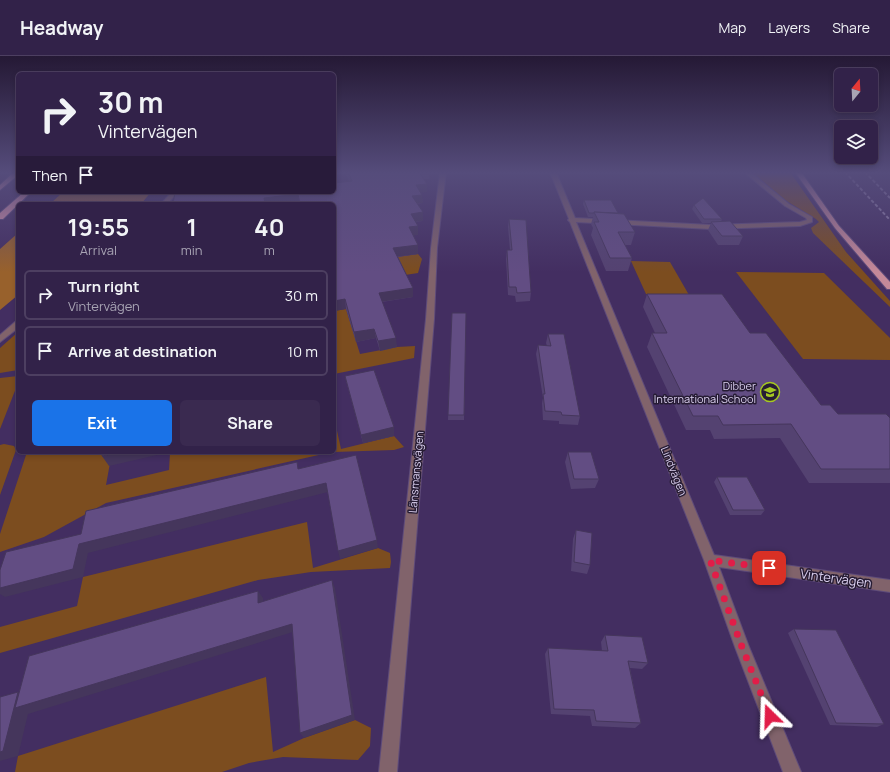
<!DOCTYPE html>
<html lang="en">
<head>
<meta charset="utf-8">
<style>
  body { margin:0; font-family:Manrope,sans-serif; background:#3a2a50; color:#f1f3f6; height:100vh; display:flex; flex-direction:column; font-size:15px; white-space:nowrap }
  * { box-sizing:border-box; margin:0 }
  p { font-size:13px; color:#a8a4b4 }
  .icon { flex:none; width:22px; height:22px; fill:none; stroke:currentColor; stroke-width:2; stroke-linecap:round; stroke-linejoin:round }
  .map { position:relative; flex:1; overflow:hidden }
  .panel { position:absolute; left:16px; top:146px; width:320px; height:252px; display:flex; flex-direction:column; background:#322249; border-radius:6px; box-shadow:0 2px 6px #0003,0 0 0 1px #4d3f61 }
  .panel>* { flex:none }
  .guide { position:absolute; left:16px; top:16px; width:320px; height:122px; border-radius:6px; box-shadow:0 2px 6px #0003,0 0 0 1px #4d3f61; background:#322249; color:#f1f3f6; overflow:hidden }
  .needle { width:26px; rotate:18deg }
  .fabs { position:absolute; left:834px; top:12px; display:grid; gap:8px }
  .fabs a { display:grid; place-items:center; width:44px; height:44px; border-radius:6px; background:#322249; box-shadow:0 2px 6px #0003,0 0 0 1px #4d3f61; font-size:20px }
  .pin { position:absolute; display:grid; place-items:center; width:34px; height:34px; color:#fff; margin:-17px; border-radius:8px; box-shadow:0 2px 6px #0006 }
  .me { position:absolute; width:44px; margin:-22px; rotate:338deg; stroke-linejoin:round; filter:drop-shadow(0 0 3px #0008) }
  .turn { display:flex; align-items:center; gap:14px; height:84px; padding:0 16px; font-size:18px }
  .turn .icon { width:52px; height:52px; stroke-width:2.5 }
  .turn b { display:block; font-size:28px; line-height:34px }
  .then { display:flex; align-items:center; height:38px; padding:0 16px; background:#0003; gap:8px; font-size:15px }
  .eta { display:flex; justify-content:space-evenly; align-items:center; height:68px; text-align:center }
  .eta b { font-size:24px; font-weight:700; line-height:28px }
  .button { display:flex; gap:8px; margin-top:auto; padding:8px 16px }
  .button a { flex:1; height:46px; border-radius:6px; background:#1a73e8; color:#fff; font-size:16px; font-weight:700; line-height:46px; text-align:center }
  .button a+a { background:#3a2a50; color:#f1f3f6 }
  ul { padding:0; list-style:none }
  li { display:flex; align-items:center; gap:12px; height:50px; margin:0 8px 6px; padding:0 8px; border:2px solid #4d3f61; border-radius:6px }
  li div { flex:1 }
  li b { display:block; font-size:15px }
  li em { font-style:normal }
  header { display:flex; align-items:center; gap:24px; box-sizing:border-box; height:56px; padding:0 20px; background:#322249; border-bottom:1px solid #4d3f61 }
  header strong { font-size:19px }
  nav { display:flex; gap:22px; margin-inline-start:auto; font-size:14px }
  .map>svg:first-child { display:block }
</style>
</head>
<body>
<header>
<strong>Headway</strong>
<nav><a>Map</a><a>Layers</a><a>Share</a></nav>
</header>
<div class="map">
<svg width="890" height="716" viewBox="0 0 890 716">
  <rect width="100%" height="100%" fill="#432e61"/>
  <g fill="#7c4d1f">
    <polygon points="752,116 790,116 846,196 890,245 890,251 813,177 811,172 819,166 816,163 785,144"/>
    <polygon points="418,198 422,203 418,217 334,230 390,202"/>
    <polygon points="631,205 670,206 689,239 646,238"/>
    <polygon points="736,216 824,217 890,282 890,304 803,303"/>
    <polygon points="346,253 360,298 397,291 415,290 414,302 334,318 334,255"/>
    <polygon points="18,276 18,314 0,317 0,292"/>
    <polygon points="18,320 18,327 0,373 0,322"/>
    <polygon points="334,361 341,393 394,380 404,391 394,394 334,396"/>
    <polygon points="4,388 14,390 16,394 0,439 0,389"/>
    <polygon points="28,396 112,396 106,429 169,414 170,397 172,396 332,396 106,447 44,481 0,496 0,478 26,399"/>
    <polygon points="307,466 313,512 378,492 390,497 391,506 390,512 311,516 258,524 0,597 0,571 77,550 83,521"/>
    <polygon points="266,621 273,696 304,682 355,664 371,672 370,690 358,704 283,701 249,707 222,716 15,716 18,700"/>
  </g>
  <g fill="#98612c">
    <polygon points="63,136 151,136 141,148 50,148"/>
    <polygon points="18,177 18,239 0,254 0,193"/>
  </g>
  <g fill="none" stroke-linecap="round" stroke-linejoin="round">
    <defs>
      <g id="minor">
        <polygon points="440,116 446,116 437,192 434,263 397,716 379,716 426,263 431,192"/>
        <polygon points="550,116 556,116 575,162 711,169 800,166 807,164 806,162 785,150 744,116 750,116 789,148 812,161 812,166 800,170 711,173 576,166 714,499 890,524 890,536 719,511 749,591 801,716 783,716 735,591 704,504 570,166 568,164 569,163"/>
        <polygon points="172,136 178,136 167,148 161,148"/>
        <polygon points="15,266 18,266 18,272 0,286 0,279"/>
      </g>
      <polygon id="major" points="795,116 801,116 839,170 890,226 890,233 887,233 835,172"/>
      <g id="highway">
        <polygon points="14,116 18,116 18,119 0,134 0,129"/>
        <polygon points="24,136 31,136 3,163 0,163 0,157"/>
      </g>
    </defs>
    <use href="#minor" stroke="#5e4b7a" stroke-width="2"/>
    <use href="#major" stroke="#5e4b7a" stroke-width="2"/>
    <use href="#highway" stroke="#5e4b7a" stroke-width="2"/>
    <use href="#minor" fill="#81636b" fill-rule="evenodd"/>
    <use href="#major" fill="#c48999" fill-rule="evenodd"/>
    <use href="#highway" fill="#df98ab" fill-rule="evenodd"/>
    <g stroke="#9787af" stroke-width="2" stroke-dasharray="3.5 2" stroke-linecap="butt">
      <polyline points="845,116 890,164"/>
      <polyline points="865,116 890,142"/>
    </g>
  </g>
  <g fill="#544271">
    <polygon points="345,116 429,116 429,123 424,123 427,128 427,136 421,136 423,147 417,148 423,156 423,165 415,166 418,179 413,179 418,198 398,201 413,232 413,241 382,246 397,291 380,295 376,282 356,286 346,253 299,146 281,148 173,148 334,136 349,125"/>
    <polygon points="584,144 618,157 635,176 631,189 625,189 632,202 628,215 606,215 591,179 593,172 591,168 593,161 588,161 583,148"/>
    <polygon points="694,149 722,163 721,166 743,180 739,189 718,189 708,174 711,167 702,167 692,153"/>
    <polygon points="509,163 531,236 530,245 516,246 515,240 508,239 506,203 507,194 510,194 508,171"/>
    <polygon points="647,238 750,277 821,349 838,358 890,362 890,427 809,427 780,382 714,383 710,374 686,374 647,291 652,277 655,277 643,251"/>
    <polygon points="452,257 466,257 464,364 448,364"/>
    <polygon points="548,278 580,360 578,369 559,368 559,365 543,364 542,347 543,342 536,298 538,289 547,290 546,287"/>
    <polygon points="345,320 394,371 394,380 363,387 347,328"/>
    <polygon points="568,396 599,423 595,432 571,433 565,406"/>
    <polygon points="717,421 765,454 761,459 730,459 714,426"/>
    <polygon points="576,474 590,509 587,518 571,515 573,483"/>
    <polygon points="794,573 884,668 877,671 830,669 788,577"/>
    <polygon points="605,579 648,607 642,613 630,612 641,667 635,672 592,670 590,660 551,658 545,598 548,592 602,595 601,586"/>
  </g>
  <g fill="#45365c">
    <polygon points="427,128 427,136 416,137 416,129"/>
    <polygon points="298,138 299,146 281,148 265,148 264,142"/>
    <polygon points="422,139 423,147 413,148 412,140"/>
    <polygon points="423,156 423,165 411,166 411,158"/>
    <polygon points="418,170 418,179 409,180 409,171"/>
    <polygon points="418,189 418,198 394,201 393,192"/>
    <polygon points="413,232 413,241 380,246 379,237"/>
    <polygon points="345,243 346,253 334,255 334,245"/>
    <polygon points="374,273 376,282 356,286 354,276"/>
    <polygon points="396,282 397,291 380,295 378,285"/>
    <polygon points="394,371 394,380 363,387 361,379"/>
    <polygon points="123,396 170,396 109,410 102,400"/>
    <polygon points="326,427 328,436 88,497 83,521 5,541 0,538 0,532 79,488"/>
    <polygon points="377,484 378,492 340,503 338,495"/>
    <polygon points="332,524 335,532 355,664 304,682 300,677"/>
    <polygon points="258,535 263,542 263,554 258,547"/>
    <polygon points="292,568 296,575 28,658 18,700 0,705 0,696 18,636 32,642"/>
  </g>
  <g fill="#624d83" stroke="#45365c">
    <polygon points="348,116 419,116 427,128 416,129 422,139 412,140 423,156 411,158 418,170 409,171 418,189 393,192 413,232 379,237 396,282 378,285 374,273 354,276 345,243 334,245 334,148 300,148 298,138 264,142 265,148 173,148 175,136 334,136 334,127 352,125"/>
    <polygon points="703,142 722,163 704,163 694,149"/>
    <polygon points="584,144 611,144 618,157 594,156 594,157 589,157"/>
    <polygon points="594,156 624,158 635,176 618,176 632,202 610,202 594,166 599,166"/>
    <polygon points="509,163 526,164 531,236 517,237 516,231 509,231 507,194 512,194"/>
    <polygon points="730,165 743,180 722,180 711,166"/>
    <polygon points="647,238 722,238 750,277 766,277 821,349 830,349 838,358 886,358 890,362 890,413 821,413 791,368 723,369 718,360 693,360 652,277 667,277"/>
    <polygon points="452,257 466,257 464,359 448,359"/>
    <polygon points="548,278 564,278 580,360 562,359 561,356 545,355 543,338 545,338 538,289 551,290"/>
    <polygon points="374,314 394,371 361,379 345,320"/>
    <polygon points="103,396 123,396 102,400"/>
    <polygon points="568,396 591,396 599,423 574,423"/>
    <polygon points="356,399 377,484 338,495 326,427 79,488 73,513 0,532 0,514 6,496 81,478 86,455 297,406 298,413"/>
    <polygon points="717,421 747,421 765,454 733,454"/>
    <polygon points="576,474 592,477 590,509 574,506"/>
    <polygon points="332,524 352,659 300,677 292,568 15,652 29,600 258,535 258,547"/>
    <polygon points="794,573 836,574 884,668 836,667"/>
    <polygon points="605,579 642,581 648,607 628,605 641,667 596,665 594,654 554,653 548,592 608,595"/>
    <polygon points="18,636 3,695 0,696 0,641"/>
  </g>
  <linearGradient id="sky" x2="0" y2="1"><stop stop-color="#251935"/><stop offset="0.54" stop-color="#554c7b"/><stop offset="1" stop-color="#554c7b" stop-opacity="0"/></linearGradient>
  <rect width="890" height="216" fill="url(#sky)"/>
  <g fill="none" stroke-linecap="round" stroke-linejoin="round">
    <polyline stroke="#e11d48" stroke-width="7" stroke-dasharray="0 12.6" points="769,512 710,504 742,591 770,660"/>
  </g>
  <defs>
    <symbol id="school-ring" viewBox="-11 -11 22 22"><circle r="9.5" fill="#261c34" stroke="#a6c821" stroke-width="1.5"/><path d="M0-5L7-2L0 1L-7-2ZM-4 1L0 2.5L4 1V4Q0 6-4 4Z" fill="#a6c821"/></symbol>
  </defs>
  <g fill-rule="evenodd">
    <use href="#school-ring" x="759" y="325" width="22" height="22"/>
  </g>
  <g text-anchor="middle" stroke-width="3" stroke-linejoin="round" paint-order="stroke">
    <g font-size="11" fill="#dacfee" stroke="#261c34" text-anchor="end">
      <text x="756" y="334">Dibber<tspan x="756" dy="13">International School</tspan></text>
    </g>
    <g font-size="11" fill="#dacfee" stroke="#261c34">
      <text transform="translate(674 415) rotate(68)" y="4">Lindvägen</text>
      <text transform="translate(416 416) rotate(-85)" y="4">Länsmansvägen</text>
    </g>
    <g font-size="13" fill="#dacfee" stroke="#261c34">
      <text transform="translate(836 522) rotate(8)" y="5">Vintervägen</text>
    </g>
  </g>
</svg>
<div class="fabs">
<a><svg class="needle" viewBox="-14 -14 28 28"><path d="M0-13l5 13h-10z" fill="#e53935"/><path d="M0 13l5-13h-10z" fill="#a8a4b4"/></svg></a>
<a><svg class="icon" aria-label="layers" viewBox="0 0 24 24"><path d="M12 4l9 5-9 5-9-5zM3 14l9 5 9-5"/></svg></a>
</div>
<div class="pin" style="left:769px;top:512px;background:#d93025"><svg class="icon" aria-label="arrive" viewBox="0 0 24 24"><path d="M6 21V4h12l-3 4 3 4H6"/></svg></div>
<svg class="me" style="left:770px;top:660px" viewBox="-20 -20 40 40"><path d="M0-17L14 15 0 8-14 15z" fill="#e11d48" stroke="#fff" stroke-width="4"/></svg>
<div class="guide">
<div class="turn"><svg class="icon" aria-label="right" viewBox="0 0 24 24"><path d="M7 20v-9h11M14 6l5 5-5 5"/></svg><div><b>30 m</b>Vintervägen</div></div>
<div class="then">Then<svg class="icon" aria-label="arrive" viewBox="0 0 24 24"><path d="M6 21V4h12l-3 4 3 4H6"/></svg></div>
</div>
<section class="panel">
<div class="eta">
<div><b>19:55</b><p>Arrival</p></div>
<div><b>1</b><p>min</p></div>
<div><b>40</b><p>m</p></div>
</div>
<ul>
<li><svg class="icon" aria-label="right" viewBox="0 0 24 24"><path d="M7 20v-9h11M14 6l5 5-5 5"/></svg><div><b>Turn right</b><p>Vintervägen</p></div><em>30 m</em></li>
<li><svg class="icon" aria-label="arrive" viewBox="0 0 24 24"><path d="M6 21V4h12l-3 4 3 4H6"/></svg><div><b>Arrive at destination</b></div><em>10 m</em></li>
</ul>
<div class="button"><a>Exit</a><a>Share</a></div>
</section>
</div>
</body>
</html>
